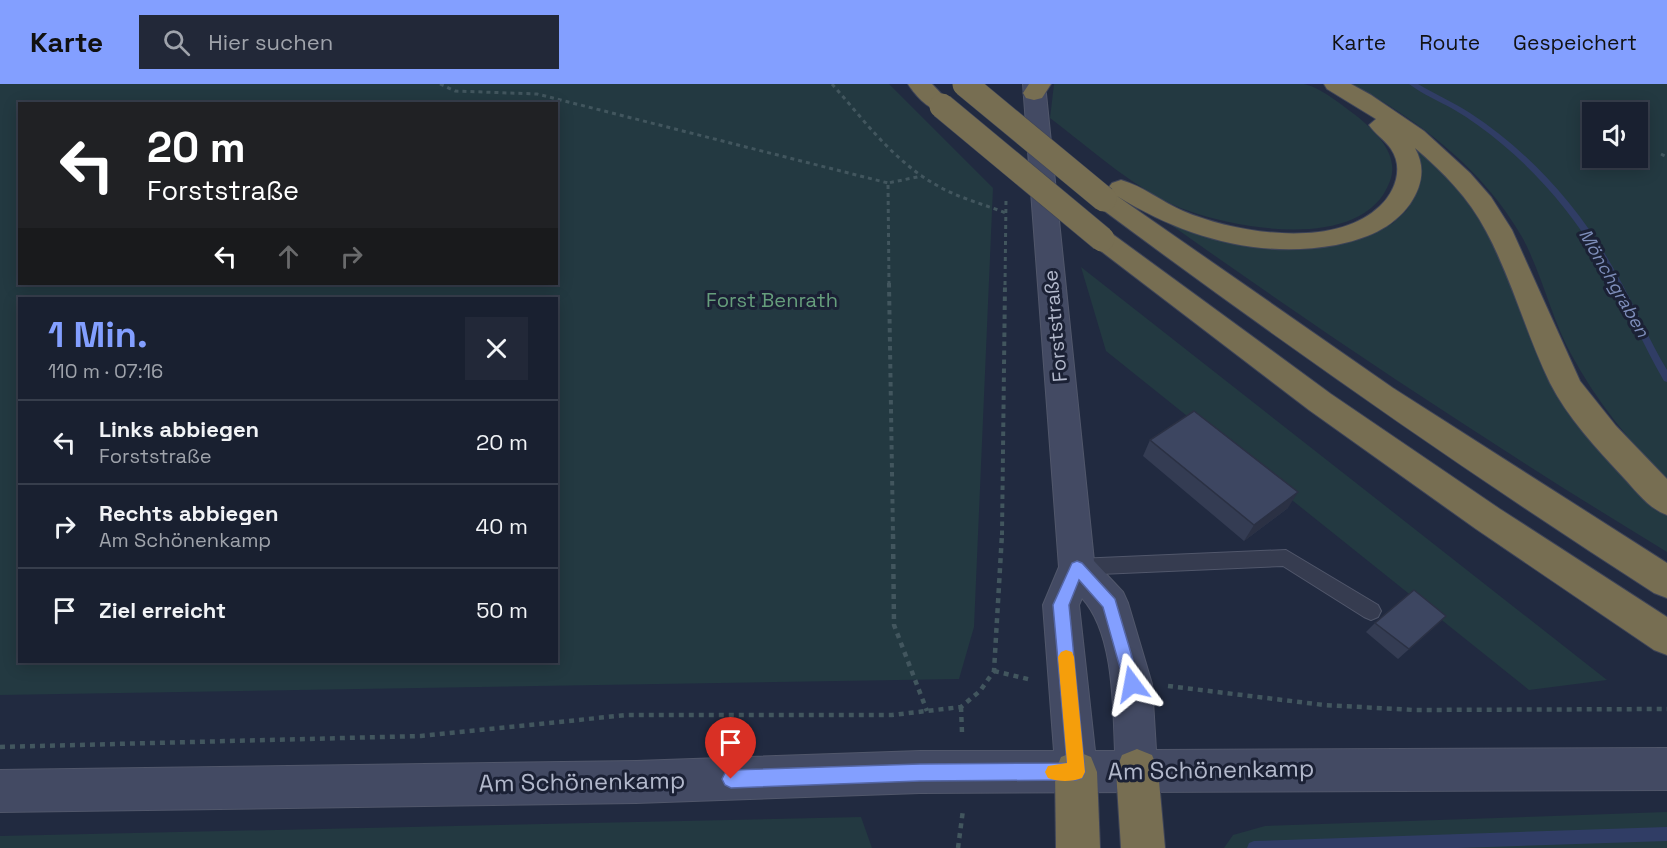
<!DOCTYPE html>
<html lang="de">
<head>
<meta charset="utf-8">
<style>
  body { margin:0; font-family:"Space Grotesk",sans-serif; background:#222838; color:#f1f3f6; height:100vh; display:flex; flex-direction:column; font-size:22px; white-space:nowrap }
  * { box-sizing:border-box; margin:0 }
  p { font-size:20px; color:#9fa3ab }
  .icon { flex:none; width:33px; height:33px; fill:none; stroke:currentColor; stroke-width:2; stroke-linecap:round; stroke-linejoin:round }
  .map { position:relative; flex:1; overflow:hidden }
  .details { position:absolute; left:18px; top:213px; width:540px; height:366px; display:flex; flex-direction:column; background:#192030; border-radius:0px; box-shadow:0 3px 15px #0003,0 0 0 2px #373e4c }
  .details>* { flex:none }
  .banner { position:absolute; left:18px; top:18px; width:540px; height:183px; border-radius:0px; box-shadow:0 3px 15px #0003,0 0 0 2px #373e4c; background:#202124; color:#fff; overflow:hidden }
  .buttons { position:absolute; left:1582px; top:18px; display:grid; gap:12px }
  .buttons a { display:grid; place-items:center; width:66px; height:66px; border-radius:0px; background:#192030; box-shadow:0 3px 15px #0003,0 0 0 2px #373e4c; font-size:30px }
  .pin { position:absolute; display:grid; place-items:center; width:51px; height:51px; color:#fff; margin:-62px -26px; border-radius:50% 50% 50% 0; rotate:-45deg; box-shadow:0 0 6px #0007 }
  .pin .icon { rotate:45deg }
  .me { position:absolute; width:66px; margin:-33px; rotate:347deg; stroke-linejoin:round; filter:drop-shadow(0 0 4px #0008) }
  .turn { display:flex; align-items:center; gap:21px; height:126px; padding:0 30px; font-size:27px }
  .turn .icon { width:78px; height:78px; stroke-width:2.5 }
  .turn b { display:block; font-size:42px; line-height:51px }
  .lanes { display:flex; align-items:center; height:57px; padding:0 30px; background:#0003; justify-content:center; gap:30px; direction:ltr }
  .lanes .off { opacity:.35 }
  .round { display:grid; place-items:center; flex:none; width:63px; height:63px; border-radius:0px; background:#222838 }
  .overview { display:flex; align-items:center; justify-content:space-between; height:102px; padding:0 30px }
  h1 { font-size:36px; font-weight:600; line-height:45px; color:#839fff }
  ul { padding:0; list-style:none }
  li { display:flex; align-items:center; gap:18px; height:84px; padding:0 30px; border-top:2px solid #373e4c }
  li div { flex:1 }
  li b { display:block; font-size:22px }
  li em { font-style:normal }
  header { display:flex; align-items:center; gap:36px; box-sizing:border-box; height:84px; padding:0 30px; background:#839fff; color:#111 }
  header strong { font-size:28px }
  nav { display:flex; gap:33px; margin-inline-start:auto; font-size:21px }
  .search { width:420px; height:54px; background:#222838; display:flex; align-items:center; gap:15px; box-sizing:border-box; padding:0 21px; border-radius:0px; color:#9fa3ab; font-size:22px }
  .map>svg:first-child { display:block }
</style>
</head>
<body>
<header>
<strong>Karte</strong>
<div class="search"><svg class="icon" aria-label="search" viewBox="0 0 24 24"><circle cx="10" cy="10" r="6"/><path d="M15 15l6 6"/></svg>Hier suchen</div>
<nav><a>Karte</a><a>Route</a><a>Gespeichert</a></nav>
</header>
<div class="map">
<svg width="1667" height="764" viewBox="0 0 1667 764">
  <rect width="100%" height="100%" fill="#212a40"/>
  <g fill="#233941" fill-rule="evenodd">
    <path d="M0,0H889L993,104L974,543L959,595L0,611ZM20,20H556V200H20ZM20,214H556V578H20Z"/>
    <path d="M1054,0C1113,0 1172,0 1231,0C1250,0 1287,0 1304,0C1322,4 1343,22 1358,33C1376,48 1400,71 1390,97C1365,167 1242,146 1189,127C1141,111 1091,65 1050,34Z"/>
    <path d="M1352,0H1667V396C1630,358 1596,317 1571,270C1551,233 1542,190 1522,153C1484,86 1419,36 1352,0ZM1593,28H1638V74H1593Z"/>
    <path d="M1399,45L1469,115L1507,186L1667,430V468C1496,364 1330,254 1167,138L1336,160L1371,151L1393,139L1406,127L1415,112Z"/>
    <polygon points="1081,183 1607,596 1529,606 1106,267"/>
    <polygon points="1667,728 1667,764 1224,764 1233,751 1265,742"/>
    <polygon points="861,733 872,764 0,764 0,752"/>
  </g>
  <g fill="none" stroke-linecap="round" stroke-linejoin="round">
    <g fill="#303d65" fill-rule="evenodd">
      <path d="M1409,0H1418C1435,10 1453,18 1470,29C1531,69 1581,125 1616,189C1634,220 1648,254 1667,286V298L1664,297C1643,261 1627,222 1606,186C1579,138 1544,95 1502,60C1487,47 1470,35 1453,25C1439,17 1422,10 1409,0Z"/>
      <polygon points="1667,743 1667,757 1458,764 1247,764 1249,759 1254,757"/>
    </g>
    <defs>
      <polygon id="lane" points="1286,466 1378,521 1381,527 1378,533 1371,536 1364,533 1283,482 1077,491 1070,489 1067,483 1070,477 1077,475"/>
      <path id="secondary" d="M1023,0H1045L1094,477L1123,508L1128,519L1152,600L1156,666L1667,664V706L920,709L636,719L0,728V686L636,677L920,667H1054L1043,521L1059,483ZM1082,514C1114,549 1113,621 1115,667H1095L1079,521Z"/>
      <g id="highway">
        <path d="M908,0H932L953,22L950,27C933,31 917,14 908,0Z"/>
        <polygon points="1029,0 1051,0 1042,14 1034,16 1026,14 1023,9"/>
        <path d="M1324,0H1351L1371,11L1424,47L1470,89L1491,113L1512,146L1580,297L1616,342L1667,395V431C1648,424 1636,407 1623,393C1596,364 1568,334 1550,299C1526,250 1512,195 1486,147C1469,114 1443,88 1415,64C1426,84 1422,102 1410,120C1392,145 1365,155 1336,161C1258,175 1183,153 1117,112L1393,304L1667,479V514L1654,509C1463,386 1278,256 1095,120L1091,115L1095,110L1104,107L1112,109L1108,104L1112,99L1121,96C1143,102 1162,118 1183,127C1235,149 1334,166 1380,122C1395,108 1404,84 1391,65C1385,56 1375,50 1369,41L1376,35L1327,5Z"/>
        <polygon points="1102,147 1111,149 1331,310 1500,425 1667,533 1667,571 1654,566 1476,445 1309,326 1093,161 1089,155 1093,149"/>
        <polygon points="1137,665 1152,671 1158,686 1165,764 1121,764 1116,686 1122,671"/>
        <polygon points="1076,667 1091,673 1097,688 1100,764 1056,764 1055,688 1061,673"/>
      </g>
    </defs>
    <use href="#lane" stroke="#51576b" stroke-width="2"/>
    <use href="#secondary" stroke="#51576b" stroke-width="2"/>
    <use href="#highway" stroke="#3e4458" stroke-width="2"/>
    <g stroke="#42565e" stroke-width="3" stroke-dasharray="4 4" stroke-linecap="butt">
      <polyline points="440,0 455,7 537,10 888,99"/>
      <path d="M832,0C864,36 894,78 938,102C959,114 983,120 1006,129"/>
      <polyline points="1661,70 1667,73"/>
      <polyline points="889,201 888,99 922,92"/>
      <polyline points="1005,201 1006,115"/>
    </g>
    <g stroke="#42565e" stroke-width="4" stroke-dasharray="4.5 4.5" stroke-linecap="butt">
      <polyline points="889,199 893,451"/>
      <polyline points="1002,451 1005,199"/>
    </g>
    <g stroke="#42565e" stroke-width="4.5" stroke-dasharray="5 5" stroke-linecap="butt">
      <polyline points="893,450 894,541 927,627"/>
      <polyline points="994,587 1032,596"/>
      <polyline points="1168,602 1324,621 1414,626 1667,625"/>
      <polyline points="961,623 962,649"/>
      <polyline points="0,663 421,652 627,631 892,631 961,623 980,607 994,587 1002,450"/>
      <polyline points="958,764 963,726"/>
    </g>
    <use href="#lane" fill="#363c50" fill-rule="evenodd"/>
    <use href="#secondary" fill="#434a63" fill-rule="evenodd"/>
    <use href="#highway" fill="#776e52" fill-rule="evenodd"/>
    <defs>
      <g id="highway-bridge">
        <polyline points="965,0 1104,115"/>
        <polyline points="942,22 1102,155"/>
      </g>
    </defs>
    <use href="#highway-bridge" stroke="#3e4458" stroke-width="26" stroke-linecap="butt"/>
    <use href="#highway-bridge" stroke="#776e52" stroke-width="25"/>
  </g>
  <g fill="#343c53">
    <polygon points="1150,356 1288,424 1244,457 1143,372"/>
    <polygon points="1446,532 1398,575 1366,548 1375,539"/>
  </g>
  <polygon fill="#2b3144" points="1298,408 1288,424 1244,457 1254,441"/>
  <g fill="#3d4661" stroke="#2b3144" stroke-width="1.5">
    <polygon points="1194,327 1298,408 1254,441 1150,356"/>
    <polygon points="1414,506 1446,532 1409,565 1375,539"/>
  </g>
  <polygon fill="#839fff" stroke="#5567a6" stroke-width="1.5" points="1077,477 1082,479 1115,515 1140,600 1138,605 1132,607 1126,605 1103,523 1079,496 1069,521 1085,688 1082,694 1076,696 920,697 731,704 725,701 722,695 725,689 731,686 920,680 1067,679 1053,521 1072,479"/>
  <path fill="#f59e0b" d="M1066,566L1072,568L1074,573L1085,688L1082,694C1072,698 1058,698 1048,694L1045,688L1048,682L1067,679L1058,573L1061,568Z"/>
  <g text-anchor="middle" stroke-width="6" stroke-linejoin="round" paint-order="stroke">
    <g font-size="18" font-style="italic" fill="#7e8eba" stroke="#1b2135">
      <text transform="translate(1614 199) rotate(60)" y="6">Mönchgraben</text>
    </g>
    <g font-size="20" fill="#669e7c" stroke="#1b2135">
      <text x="772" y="223">Forst Benrath</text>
    </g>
    <g font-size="20" fill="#b2b8cb" stroke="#1b2135">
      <text transform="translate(1055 242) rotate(-95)" y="7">Forststraße</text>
    </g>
    <g font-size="24" fill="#b2b8cb" stroke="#1b2135">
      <text transform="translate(1211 686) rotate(-1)" y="8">Am Schönenkamp</text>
      <text transform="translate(582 698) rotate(-1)" y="8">Am Schönenkamp</text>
    </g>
  </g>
</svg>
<div class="buttons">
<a><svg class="icon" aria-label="sound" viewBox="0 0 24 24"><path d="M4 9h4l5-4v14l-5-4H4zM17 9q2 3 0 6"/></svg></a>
</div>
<div class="pin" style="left:731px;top:695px;background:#d93025"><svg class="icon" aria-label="arrive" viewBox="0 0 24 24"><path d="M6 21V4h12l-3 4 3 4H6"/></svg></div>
<svg class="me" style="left:1132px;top:600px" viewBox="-20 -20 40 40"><path d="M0-17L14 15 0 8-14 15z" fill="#839fff" stroke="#fff" stroke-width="4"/></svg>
<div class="banner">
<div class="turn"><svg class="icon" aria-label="left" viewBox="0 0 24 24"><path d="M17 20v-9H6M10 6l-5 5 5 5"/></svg><div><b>20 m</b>Forststraße</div></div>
<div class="lanes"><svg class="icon" aria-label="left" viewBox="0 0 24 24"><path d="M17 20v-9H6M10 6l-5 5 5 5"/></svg><svg class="icon off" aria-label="ahead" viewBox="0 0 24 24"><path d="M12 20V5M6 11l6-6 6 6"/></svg><svg class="icon off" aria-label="right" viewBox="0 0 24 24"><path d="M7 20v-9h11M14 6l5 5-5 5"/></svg></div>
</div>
<section class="details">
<div class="overview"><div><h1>1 Min.</h1><p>110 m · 07:16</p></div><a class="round"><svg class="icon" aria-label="close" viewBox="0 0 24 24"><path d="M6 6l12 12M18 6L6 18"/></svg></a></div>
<ul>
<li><svg class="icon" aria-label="left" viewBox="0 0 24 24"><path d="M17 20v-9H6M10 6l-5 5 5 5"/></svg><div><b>Links abbiegen</b><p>Forststraße</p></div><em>20 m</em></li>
<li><svg class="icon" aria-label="right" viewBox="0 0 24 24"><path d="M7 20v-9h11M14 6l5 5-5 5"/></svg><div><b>Rechts abbiegen</b><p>Am Schönenkamp</p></div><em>40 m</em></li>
<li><svg class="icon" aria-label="arrive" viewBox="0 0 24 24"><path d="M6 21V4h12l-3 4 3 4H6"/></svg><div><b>Ziel erreicht</b></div><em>50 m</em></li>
</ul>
</section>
</div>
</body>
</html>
